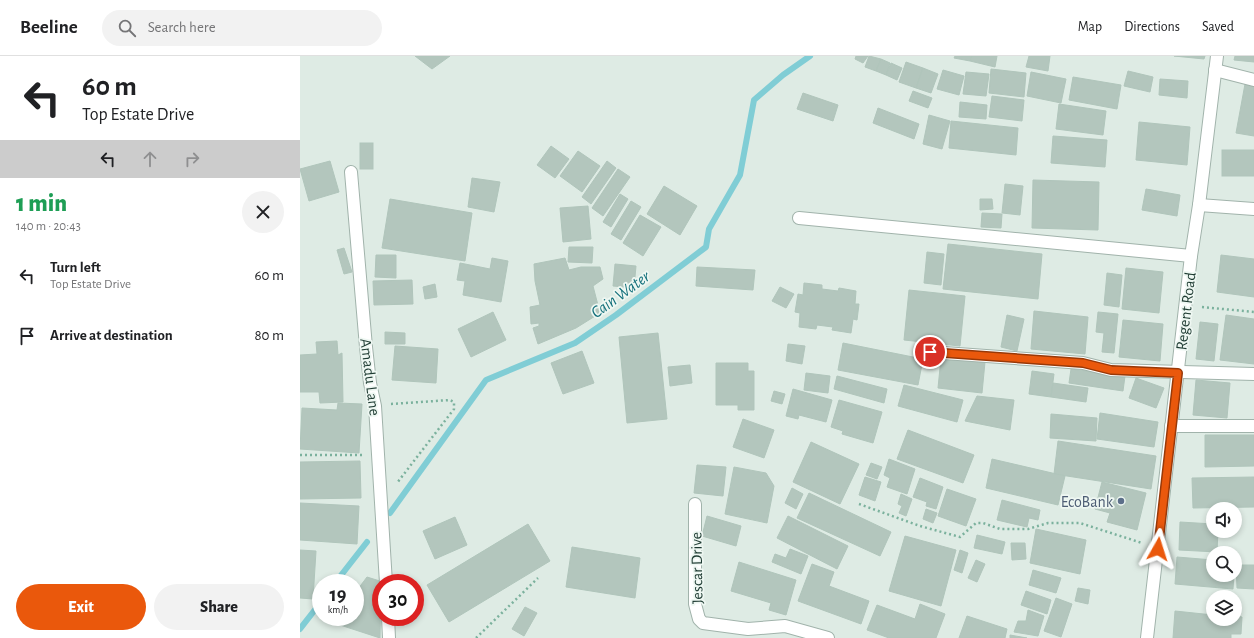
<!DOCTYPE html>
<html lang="en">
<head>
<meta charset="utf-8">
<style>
  body { margin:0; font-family:"Alegreya Sans",sans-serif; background:#f2f2f2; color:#202124; height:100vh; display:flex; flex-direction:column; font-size:15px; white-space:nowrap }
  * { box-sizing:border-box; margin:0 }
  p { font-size:13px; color:#757577 }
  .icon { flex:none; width:22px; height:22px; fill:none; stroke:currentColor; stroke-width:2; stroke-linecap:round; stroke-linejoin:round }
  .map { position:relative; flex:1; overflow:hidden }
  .details { display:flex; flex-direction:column; background:#fff; width:300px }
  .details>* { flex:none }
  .banner { background:#fff; color:#202124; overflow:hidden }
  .tools { position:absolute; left:906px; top:446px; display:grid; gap:8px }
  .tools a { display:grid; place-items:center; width:36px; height:36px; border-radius:50%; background:#fff; box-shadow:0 2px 6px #0003; font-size:20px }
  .speed { position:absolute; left:12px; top:518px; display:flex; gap:8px; font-size:20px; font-weight:700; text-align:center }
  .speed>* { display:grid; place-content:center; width:52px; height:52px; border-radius:50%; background:#fff; box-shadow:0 2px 6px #0003; line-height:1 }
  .speed small { font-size:10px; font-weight:400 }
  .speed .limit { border:6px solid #d22; background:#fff; color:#111 }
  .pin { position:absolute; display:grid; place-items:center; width:34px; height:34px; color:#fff; margin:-17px; border:2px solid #fff; border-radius:50%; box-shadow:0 1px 4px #0007 }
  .me { position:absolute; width:44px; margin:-22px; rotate:6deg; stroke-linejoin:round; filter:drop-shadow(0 0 3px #0008) }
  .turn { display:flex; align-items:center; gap:14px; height:84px; padding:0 16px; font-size:18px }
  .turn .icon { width:52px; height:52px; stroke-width:2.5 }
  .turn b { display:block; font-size:28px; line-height:34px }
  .lanes { display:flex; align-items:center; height:38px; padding:0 16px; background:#0003; justify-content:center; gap:20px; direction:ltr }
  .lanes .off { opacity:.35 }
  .round { display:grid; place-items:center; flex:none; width:42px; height:42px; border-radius:21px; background:#f2f2f2 }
  .summary { display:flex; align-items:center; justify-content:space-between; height:68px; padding:0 16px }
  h1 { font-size:24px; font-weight:800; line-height:30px; color:#1e9e55 }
  .action { display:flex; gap:8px; margin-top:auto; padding:8px 16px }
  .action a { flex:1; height:46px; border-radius:24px; background:#ea580c; color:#fff; font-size:16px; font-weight:800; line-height:46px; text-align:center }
  .action a+a { background:#f2f2f2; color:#202124 }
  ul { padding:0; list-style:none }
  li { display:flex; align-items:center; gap:12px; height:60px; padding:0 16px }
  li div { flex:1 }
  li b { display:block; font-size:15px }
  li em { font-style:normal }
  header { display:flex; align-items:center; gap:24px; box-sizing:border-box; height:56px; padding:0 20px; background:#fff; border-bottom:1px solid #e0e0e0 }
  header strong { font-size:19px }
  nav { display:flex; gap:22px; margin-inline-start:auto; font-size:14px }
  .search { width:280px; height:36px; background:#f2f2f2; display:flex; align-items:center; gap:10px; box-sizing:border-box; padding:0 14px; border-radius:22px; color:#757577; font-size:15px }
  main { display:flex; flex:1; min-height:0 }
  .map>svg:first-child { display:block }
</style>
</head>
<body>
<header>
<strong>Beeline</strong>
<div class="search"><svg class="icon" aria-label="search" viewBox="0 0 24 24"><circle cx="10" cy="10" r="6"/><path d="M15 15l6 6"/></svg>Search here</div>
<nav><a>Map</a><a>Directions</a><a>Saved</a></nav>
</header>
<main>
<section class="details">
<div class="banner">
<div class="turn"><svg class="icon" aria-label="left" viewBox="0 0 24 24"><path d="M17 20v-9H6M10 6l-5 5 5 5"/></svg><div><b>60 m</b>Top Estate Drive</div></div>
<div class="lanes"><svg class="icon" aria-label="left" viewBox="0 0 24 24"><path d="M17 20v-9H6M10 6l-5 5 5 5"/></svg><svg class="icon off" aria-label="ahead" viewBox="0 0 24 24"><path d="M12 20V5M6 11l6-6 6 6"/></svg><svg class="icon off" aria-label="right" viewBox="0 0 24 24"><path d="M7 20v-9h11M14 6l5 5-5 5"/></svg></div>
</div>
<div class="summary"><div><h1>1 min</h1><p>140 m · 20:43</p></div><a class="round"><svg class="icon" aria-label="close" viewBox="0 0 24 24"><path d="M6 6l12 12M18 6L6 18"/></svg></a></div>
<ul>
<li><svg class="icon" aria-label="left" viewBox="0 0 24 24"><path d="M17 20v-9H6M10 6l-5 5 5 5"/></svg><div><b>Turn left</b><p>Top Estate Drive</p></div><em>60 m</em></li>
<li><svg class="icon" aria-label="arrive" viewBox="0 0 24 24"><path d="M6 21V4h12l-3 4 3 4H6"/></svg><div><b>Arrive at destination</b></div><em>80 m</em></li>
</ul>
<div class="action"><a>Exit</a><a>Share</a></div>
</section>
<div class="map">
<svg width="954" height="582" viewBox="0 0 954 582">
  <rect width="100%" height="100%" fill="#deebe4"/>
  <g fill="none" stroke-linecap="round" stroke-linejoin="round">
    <g stroke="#80cdd5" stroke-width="6">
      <polyline points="90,457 186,324 275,287 316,259 406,191 409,173 440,119 454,44 483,19 510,0"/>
      <polyline points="35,527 67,486"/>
      <polyline points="0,573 21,546"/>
    </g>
  </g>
  <g fill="#b3c6bd" stroke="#b0c5bb">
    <polygon points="115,0 150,0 132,13"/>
    <polygon points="556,0 568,0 563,7 555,3"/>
    <polygon points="569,0 581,3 576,15 565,11"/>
    <polygon points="655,0 672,0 670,5 654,2"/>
    <polygon points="672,0 697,0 695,11 670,5"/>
    <polygon points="729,0 750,0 748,15 726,11"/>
    <polygon points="874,0 905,0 904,3"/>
    <polygon points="935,0 954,0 954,6 934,4"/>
    <polygon points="581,3 590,7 586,19 576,15"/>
    <polygon points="606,6 623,12 616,32 599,26"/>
    <polygon points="591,7 602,12 597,24 586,19"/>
    <polygon points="623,12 638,18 631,37 616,32"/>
    <polygon points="691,13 726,17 724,41 689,37"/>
    <polygon points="643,14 664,20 659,39 637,33"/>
    <polygon points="828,15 853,21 850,36 824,30"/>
    <polygon points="666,16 689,18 686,40 663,38"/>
    <polygon points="731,16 766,23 761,47 727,40"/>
    <polygon points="773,21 821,29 817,53 769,44"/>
    <polygon points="860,23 888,25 887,42 859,39"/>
    <polygon points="945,28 954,30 954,80 936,77"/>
    <polygon points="613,35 632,42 628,52 609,45"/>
    <polygon points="503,37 538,49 533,65 497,53"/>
    <polygon points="692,40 724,44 722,65 689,61"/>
    <polygon points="660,46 687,49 686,63 659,61"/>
    <polygon points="759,48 806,55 803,79 756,73"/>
    <polygon points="578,52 619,68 614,83 573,67"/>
    <polygon points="629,59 650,65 642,93 623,88"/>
    <polygon points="651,65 718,72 716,99 649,92"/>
    <polygon points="839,66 890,71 887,109 836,104"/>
    <polygon points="753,80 807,84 805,111 751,107"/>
    <rect x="60" y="87" width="13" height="26"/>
    <polygon points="251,90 269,103 255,122 237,109"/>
    <rect x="922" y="94" width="32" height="26"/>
    <polygon points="278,95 300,110 282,136 260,120"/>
    <polygon points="30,105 39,136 9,145 0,113"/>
    <polygon points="307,105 316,112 291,148 282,141"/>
    <polygon points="318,113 330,121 303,160 292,152"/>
    <polygon points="172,122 200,126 194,156 168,151"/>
    <polygon points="733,124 799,126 798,174 732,172"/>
    <polygon points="705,128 723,130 720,159 702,157"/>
    <polygon points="364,130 397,150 380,179 347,158"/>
    <polygon points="846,133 880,139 877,160 842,154"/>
    <polygon points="320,138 328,143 311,171 303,166"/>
    <polygon points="90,143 172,157 165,205 82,192"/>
    <polygon points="680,143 692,143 693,153 680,154"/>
    <polygon points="331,145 341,151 321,184 311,178"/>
    <polygon points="288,150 291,183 263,186 260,152"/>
    <polygon points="682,157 702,158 701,172 681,171"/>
    <polygon points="340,159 361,171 343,200 323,187"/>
    <polygon points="648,188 742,198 738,243 643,233"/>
    <polygon points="269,191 293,191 292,207 268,206"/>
    <polygon points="44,192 52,216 44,218 37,194"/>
    <polygon points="627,196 644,198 641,229 624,227"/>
    <polygon points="76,199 96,199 96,222 75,221"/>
    <polygon points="921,199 954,203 954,241 917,236"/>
    <polygon points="192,202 208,205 201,246 163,239 165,225 157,224 160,207 190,213"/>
    <polygon points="265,202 269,214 281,211 300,211 303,223 293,230 300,257 276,272 238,288 233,272 239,270 239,267 231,268 230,251 240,249 235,225 234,208"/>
    <polygon points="315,208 336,210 334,232 313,230"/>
    <polygon points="397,211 455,214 453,234 396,230"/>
    <polygon points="826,212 863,216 859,257 822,253"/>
    <polygon points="807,217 822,219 819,251 804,249"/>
    <polygon points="112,224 113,248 74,249 73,225"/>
    <polygon points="504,227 522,229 522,233 538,235 539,232 556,235 555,248 559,248 557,264 553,263 551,277 532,274 533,271 517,269 516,273 499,271 500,257 495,256 498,238 503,239"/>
    <polygon points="135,228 137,241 125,243 123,231"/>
    <polygon points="480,231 494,238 486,252 472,245"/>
    <polygon points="609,234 665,240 660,290 604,284"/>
    <polygon points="734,255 788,261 785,298 731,293"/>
    <polygon points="193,256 206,284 171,301 158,273"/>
    <polygon points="798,256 818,258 814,297 802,296 804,277 796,276"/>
    <polygon points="707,259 724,263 717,295 701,291"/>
    <polygon points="926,259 954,263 954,308 920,304"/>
    <polygon points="823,264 863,268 860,305 819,301"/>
    <polygon points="900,266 918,268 914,305 896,303"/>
    <polygon points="85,276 105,277 105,288 85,288"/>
    <polygon points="358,277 367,363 327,367 319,281"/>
    <polygon points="37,285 38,299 42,297 43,346 20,347 19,336 0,336 0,299 17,298 16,286"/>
    <polygon points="543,287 623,303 618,329 538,314"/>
    <polygon points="488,288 505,290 502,308 486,305"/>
    <polygon points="95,290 138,293 136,327 92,324"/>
    <polygon points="282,295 294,327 263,338 251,307"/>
    <polygon points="641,302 685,306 682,337 638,332"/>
    <polygon points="416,307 448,307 448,315 454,315 454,354 438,354 438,349 416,349"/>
    <polygon points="390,309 392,327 370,330 368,311"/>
    <polygon points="771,313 825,320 823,335 769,327"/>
    <polygon points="732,315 754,318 751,341 729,338"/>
    <polygon points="506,317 530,320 528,337 504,334"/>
    <polygon points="537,320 587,333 584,347 534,333"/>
    <polygon points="836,322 864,332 856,352 829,342"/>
    <polygon points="896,324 930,327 927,362 893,359"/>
    <polygon points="753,327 788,332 786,346 751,341"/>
    <polygon points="604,329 663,344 657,366 598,350"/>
    <polygon points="493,333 532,344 526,366 499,359 498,363 486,360"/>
    <polygon points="474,335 485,338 482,348 471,345"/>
    <polygon points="677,340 714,344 710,374 665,365"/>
    <polygon points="539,344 582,356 573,387 542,378 543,375 531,371"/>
    <polygon points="38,347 62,348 59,397 0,393 2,352 37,354"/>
    <polygon points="800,357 858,366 854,391 797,383"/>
    <polygon points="751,358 797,362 796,385 750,382"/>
    <polygon points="443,363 474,374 464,402 433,391"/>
    <polygon points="608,374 674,399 663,427 597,403"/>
    <polygon points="905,379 954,379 954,410 905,411"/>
    <polygon points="758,385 856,400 851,433 754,418"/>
    <polygon points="511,386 559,408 540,448 493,426"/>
    <polygon points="589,403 615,413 607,438 587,431 590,422 584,419"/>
    <polygon points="692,403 765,420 758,449 686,432"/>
    <polygon points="60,405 61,442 0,443 0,406"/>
    <polygon points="571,407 582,411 577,423 566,419"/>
    <polygon points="397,409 426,411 423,440 394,437"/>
    <polygon points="434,411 466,417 474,430 467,467 425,458"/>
    <polygon points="565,421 581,426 575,445 559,439"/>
    <polygon points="954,421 954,451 893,452 892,422"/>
    <polygon points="620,422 643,431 636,453 626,450 627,446 613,441"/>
    <polygon points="802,426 846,437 837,474 807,466 810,457 795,453"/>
    <polygon points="492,432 503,438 496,453 485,447"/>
    <polygon points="647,433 676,443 666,470 638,460"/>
    <polygon points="509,437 591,476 580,500 497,462"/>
    <polygon points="601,438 612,443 606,460 599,457 602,450 598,448"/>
    <polygon points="702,444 740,454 738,464 729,462 727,471 697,464"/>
    <polygon points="0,447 59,450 57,488 0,484"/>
    <polygon points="626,453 637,457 633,467 623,463"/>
    <polygon points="407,460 441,470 436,490 402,480"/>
    <polygon points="488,460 548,490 537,513 477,482"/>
    <polygon points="155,461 167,489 135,503 123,475"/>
    <polygon points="880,466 913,468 913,475 918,475 917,496 879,494"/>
    <polygon points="228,468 250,505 149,566 127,529"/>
    <polygon points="736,473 786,484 780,518 730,507"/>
    <polygon points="677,479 705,486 702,498 674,492"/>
    <polygon points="605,480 656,494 641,550 589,535"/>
    <polygon points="711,487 725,487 726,503 712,504"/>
    <polygon points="272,491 340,502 335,542 266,531"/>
    <polygon points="490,493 508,500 501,518 472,506 475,498 486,502"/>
    <polygon points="0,494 16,495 13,543 0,542"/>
    <polygon points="660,494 668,497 662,517 654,514"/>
    <polygon points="877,501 913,504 913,519 934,519 933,533 875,528"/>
    <polygon points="676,504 685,508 677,526 668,522"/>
    <polygon points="439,506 496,524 486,559 469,554 471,547 431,535"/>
    <polygon points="512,508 534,516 529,530 569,545 561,568 498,545"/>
    <polygon points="936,509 954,509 954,533 937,532"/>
    <polygon points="733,514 761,522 756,537 729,529"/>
    <polygon points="67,521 83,526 81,527 80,582 34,567 38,561 55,561 55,537"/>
    <polygon points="778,532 790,534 788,548 775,545"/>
    <polygon points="726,535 751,544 747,558 721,549"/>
    <polygon points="756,542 772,548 761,581 744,575"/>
    <polygon points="620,548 645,558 636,582 589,582 567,574 577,549 615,563"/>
    <polygon points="225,551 237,557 224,580 212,573"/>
    <polygon points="728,554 744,560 738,580 714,576 718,565 726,565"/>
    <polygon points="875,555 913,559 913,563 935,563 935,560 942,561 941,578 931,578 931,582 873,582"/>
    <polygon points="667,560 707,573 705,582 659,582"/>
    <polygon points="710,579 727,582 710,582"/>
  </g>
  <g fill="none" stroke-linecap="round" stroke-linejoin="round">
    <defs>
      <g id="street">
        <polyline points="915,14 954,24"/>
        <polyline points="51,116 66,291 70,327 75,350 86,527"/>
        <polyline points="899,149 954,153"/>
        <polyline points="499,162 891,200"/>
        <polyline points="630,296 783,307 811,314 954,318"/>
        <polyline points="871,370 954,370"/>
        <polyline points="395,448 395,548 399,563 403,567 448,573 485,570 528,582"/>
        <polyline points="88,561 89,582"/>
        <polyline points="847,582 891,200 899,149 917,0"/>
      </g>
    </defs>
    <use href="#street" stroke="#a1b3ab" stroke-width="14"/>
    <g stroke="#7bb19d" stroke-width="2.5" stroke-dasharray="2 3" stroke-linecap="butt">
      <polyline points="902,251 954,256"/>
      <polyline points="91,348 150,344 154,346 154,353 97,427"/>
      <polyline points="0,399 63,399"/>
      <polyline points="559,448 620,470 660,481 676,467 683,467 700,473 728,473 748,467 780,467 842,487"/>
      <polyline points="176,582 238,522"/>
    </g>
    <use href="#street" stroke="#fff" stroke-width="12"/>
  </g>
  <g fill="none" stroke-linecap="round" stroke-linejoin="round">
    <defs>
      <polyline id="route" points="630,296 783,307 811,314 878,317 858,493"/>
    </defs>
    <use href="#route" stroke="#983908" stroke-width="10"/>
    <use href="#route" stroke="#ea580c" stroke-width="7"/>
  </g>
  <circle fill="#5c6f8a" stroke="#eef7f2" stroke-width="1.5" cx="821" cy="445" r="4"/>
  <g text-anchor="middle" stroke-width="3.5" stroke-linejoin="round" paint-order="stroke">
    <g font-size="16" fill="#1e3b32" stroke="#eef7f2">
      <text transform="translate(885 255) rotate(-83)" y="6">Regent Road</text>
      <text transform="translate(71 321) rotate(83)" y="6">Amadu Lane</text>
      <text transform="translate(396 512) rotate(-91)" y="6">Jescar Drive</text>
    </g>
    <g font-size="16" fill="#4e5e75" stroke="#eef7f2" text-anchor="end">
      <text x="813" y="451">EcoBank</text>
    </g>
    <g font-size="17" font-style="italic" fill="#14707b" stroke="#eef7f2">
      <text transform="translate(320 238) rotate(-36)" y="6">Cain Water</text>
    </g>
  </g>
</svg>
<div class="tools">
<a><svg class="icon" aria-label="sound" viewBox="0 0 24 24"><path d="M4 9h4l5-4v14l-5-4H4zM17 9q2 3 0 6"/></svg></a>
<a><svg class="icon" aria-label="search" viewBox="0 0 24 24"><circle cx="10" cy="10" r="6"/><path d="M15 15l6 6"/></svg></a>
<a><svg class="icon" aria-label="layers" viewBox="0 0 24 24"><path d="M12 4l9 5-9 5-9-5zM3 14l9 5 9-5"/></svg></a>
</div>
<div class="speed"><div>19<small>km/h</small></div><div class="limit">30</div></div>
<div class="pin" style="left:630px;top:296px;background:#d93025"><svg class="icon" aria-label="arrive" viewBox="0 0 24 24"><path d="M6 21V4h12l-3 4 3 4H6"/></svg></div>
<svg class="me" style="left:858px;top:493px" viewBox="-20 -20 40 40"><path d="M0-17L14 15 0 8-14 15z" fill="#ea580c" stroke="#fff" stroke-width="4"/></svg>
</div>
</main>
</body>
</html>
